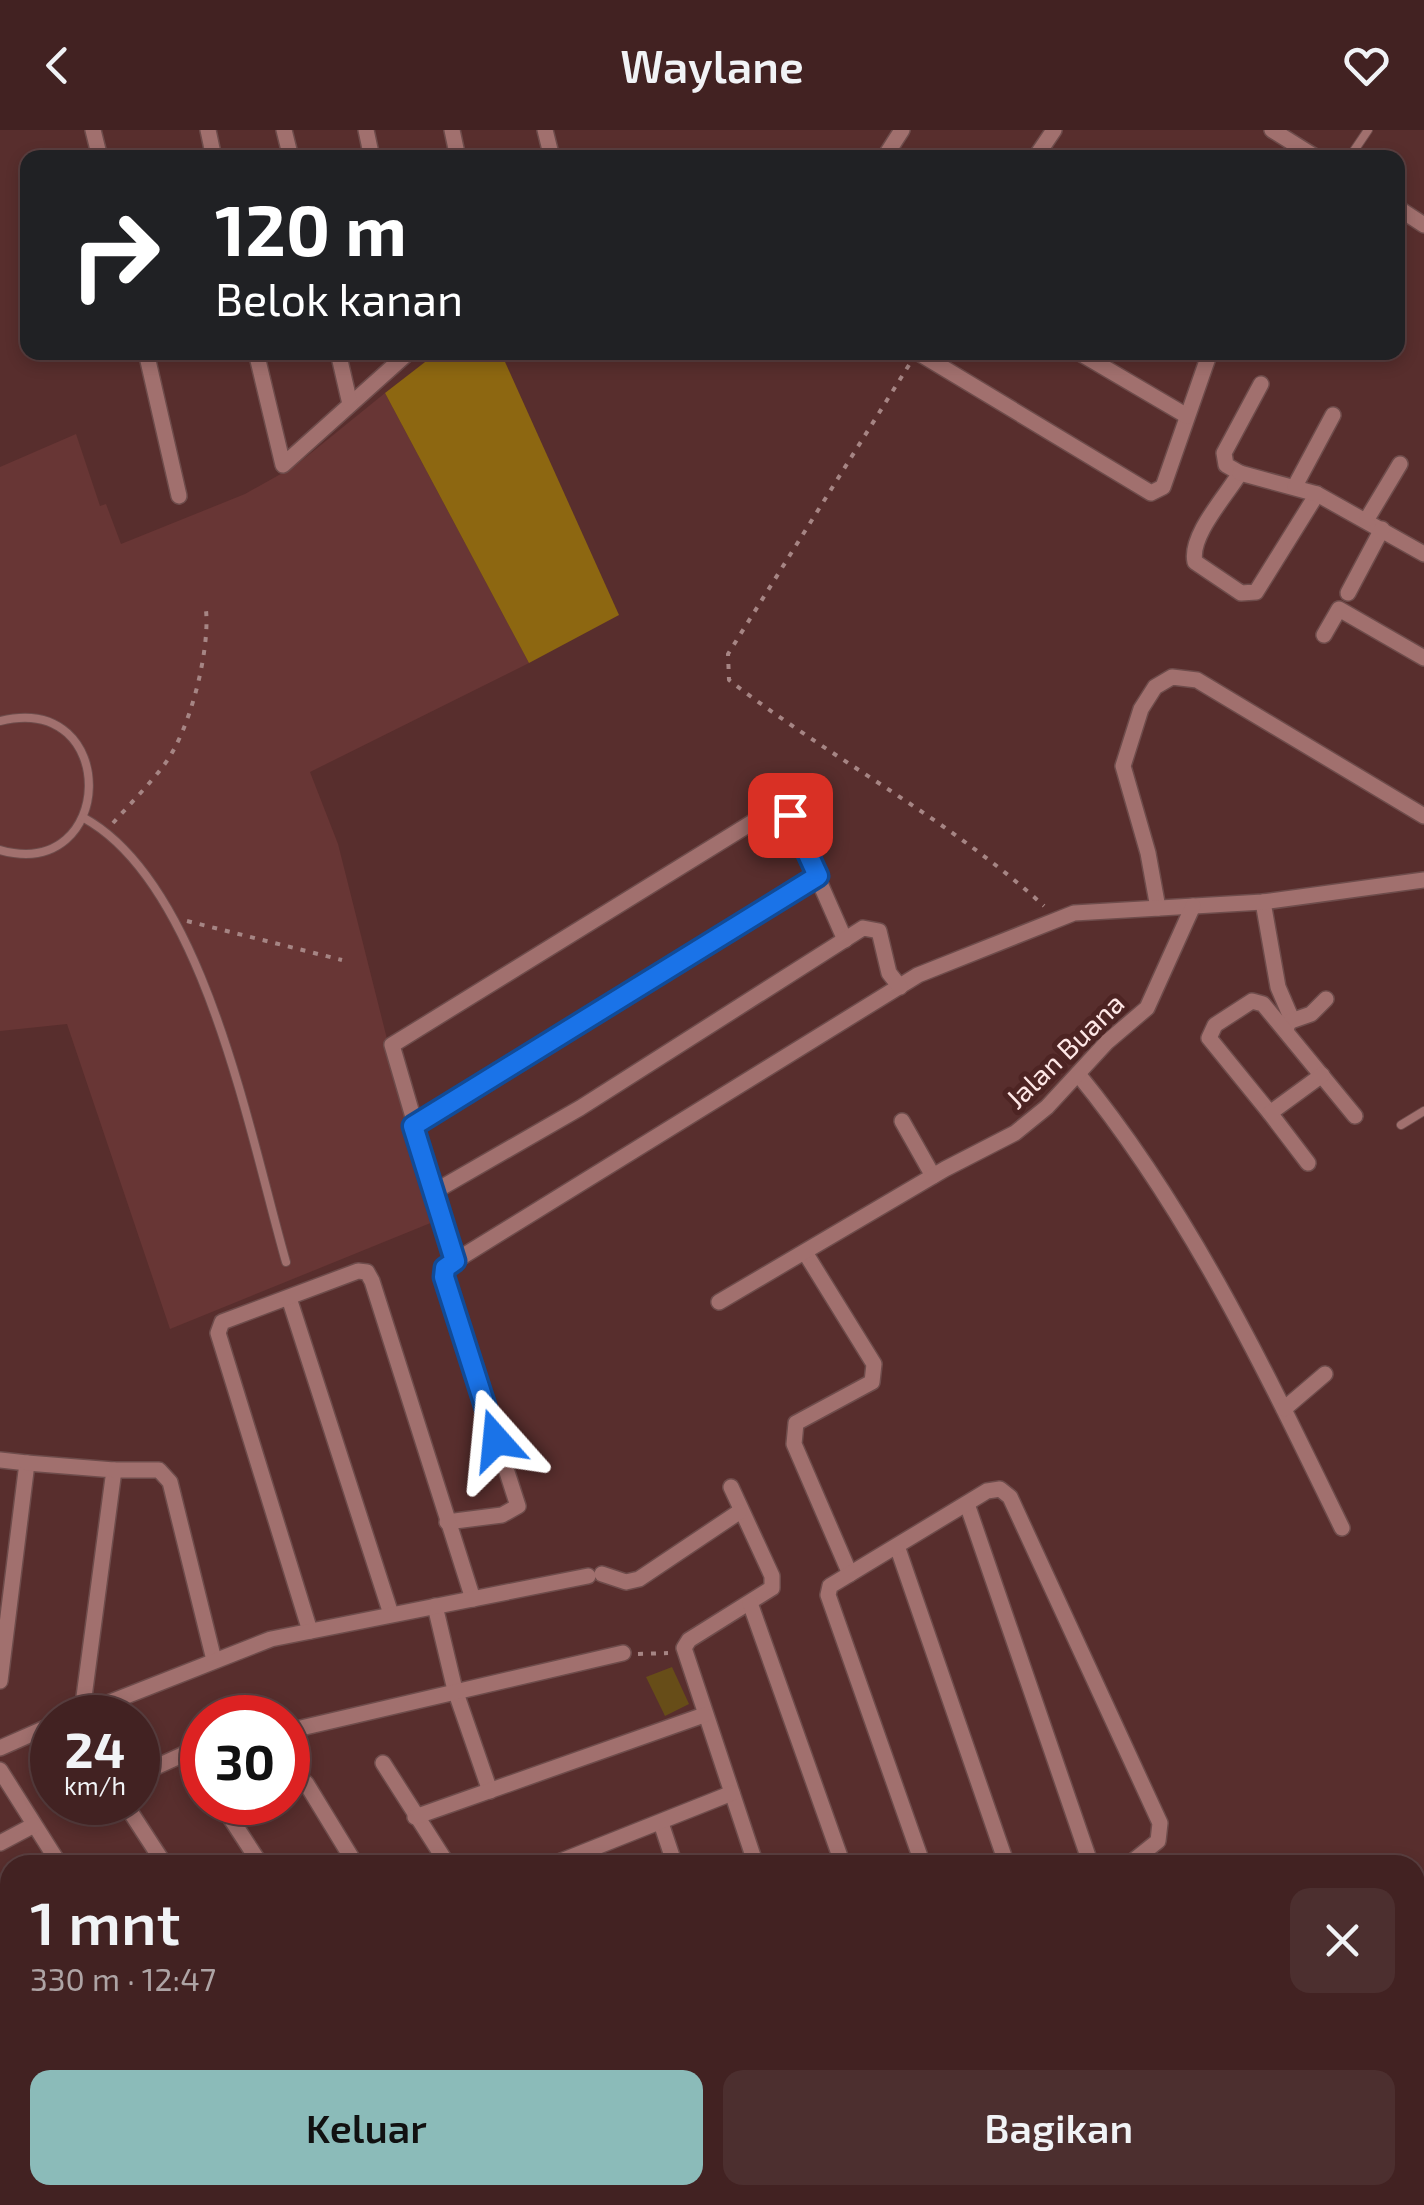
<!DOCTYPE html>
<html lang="id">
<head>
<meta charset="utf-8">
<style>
  body { margin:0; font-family:"Exo 2",sans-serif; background:#4c2f2f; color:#f1f3f6; height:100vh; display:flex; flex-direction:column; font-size:38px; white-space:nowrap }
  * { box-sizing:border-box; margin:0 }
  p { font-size:32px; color:#aea4a5 }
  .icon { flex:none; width:55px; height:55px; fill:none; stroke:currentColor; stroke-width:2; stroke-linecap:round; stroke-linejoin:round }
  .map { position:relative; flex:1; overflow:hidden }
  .panel { position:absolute; left:0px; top:1725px; width:1425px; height:350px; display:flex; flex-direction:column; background:#422222; border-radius:30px 30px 0 0; box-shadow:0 5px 15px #0003,0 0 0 2px #5a3f40 }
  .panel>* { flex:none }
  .hud { position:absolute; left:20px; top:20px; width:1385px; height:210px; border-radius:20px; box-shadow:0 5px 15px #0003,0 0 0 2px #5a3f40; background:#202124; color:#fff; overflow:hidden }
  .speed { position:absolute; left:30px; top:1565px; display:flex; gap:20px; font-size:50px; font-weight:700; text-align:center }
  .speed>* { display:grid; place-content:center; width:130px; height:130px; border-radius:50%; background:#422222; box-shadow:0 5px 15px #0003,0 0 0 2px #5a3f40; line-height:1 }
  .speed small { font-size:25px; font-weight:400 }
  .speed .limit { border:15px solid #d22; background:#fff; color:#111 }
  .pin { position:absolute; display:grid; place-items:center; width:85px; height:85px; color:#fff; margin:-42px; border-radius:20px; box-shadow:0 5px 15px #0006 }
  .me { position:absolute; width:110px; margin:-55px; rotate:342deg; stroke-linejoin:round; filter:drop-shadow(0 0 8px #0008) }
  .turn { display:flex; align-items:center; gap:35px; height:210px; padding:0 30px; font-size:45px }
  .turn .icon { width:130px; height:130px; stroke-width:2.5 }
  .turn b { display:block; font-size:70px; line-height:85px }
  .round { display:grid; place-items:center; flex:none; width:105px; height:105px; border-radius:20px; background:#4c2f2f }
  .summary { display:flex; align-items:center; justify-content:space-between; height:170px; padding:0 30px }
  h1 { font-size:60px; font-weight:600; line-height:75px }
  .button { display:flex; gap:20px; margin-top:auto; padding:20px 30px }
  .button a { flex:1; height:115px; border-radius:20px; background:#8bbbb9; color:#111; font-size:40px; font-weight:600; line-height:115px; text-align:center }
  .button a+a { background:#4c2f2f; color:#f1f3f6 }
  header { display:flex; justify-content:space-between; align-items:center; height:130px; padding:0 30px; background:#422222; font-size:45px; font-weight:600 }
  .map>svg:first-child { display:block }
</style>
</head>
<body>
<header><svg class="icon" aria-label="back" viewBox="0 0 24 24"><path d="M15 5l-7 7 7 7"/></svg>Waylane<svg class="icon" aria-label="heart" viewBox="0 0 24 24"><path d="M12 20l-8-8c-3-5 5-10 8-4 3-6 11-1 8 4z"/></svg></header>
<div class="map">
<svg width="1424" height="2075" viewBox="0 0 1424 2075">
  <rect width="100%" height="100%" fill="#582e2d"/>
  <polygon fill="#683635" points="385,263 529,533 310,642 338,714 433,1092 170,1199 67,894 0,901 0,337 76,304 100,376 106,374 121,414 245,364 295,336"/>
  <polygon fill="#674d18" points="672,1537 689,1574 665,1586 646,1547"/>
  <polygon fill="#8d6711" points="438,222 501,223 619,485 529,533 385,263"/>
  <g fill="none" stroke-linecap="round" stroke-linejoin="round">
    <defs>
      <g id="service">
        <polyline points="1349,28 1368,0"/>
        <path d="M0,591C121,561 116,753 0,720"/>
        <path d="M84,688C204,754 250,1007 286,1132"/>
        <polyline points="1401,995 1424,981"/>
      </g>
      <g id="minor">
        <polyline points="93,0 100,28"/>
        <polyline points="208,0 214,28"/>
        <polyline points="284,0 291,28"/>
        <polyline points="366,0 372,28"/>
        <polyline points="452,0 458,28"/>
        <polyline points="545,0 552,28"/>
        <polyline points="1272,0 1317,28"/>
        <polyline points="884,28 902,0"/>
        <polyline points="1035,28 1054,0"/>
        <polyline points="1398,78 1424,95"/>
        <polyline points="146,222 179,366"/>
        <polyline points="256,222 283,335 409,222"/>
        <polyline points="338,222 350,274"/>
        <polyline points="917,222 1151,363 1163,357 1210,222"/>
        <polyline points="1078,222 1187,286"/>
        <path d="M1261,254L1224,323L1226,335L1240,343C1226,366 1189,406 1195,432L1241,463L1256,462L1317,364"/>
        <polyline points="1240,343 1317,364 1424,424"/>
        <polyline points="1295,356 1333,285"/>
        <polyline points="1367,389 1400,334"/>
        <polyline points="1348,463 1382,399"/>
        <polyline points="1324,505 1339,479 1424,528"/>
        <polyline points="1263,772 1278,857 1290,885 1286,901"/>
        <polyline points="1158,778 1148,723 1123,636 1141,579 1155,557 1172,547 1197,550 1424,686"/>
        <polyline points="845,810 790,685 774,679 392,915 455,1131 918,845 1074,783 1263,772 1424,750"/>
        <polyline points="1291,891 1311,884 1326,869"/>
        <path d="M1078,944C1190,1081 1265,1240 1342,1398"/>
        <polyline points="1270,983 1209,908 1215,895 1252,871 1263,874 1355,986"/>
        <polyline points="902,991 933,1046"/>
        <polyline points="413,996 818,746"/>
        <polyline points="1308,1033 1270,983 1322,945"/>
        <polyline points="432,1063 580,978 863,798 879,801 889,843 900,857"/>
        <polyline points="806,1124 874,1234 872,1252 796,1293 794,1314 850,1444"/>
        <polyline points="289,1168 391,1484"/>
        <polyline points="719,1172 945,1039 1015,1003 1047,977 1107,912 1147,878 1193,776"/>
        <polyline points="1284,1279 1325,1244"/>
        <polyline points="0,1330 27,1333 0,1551"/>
        <polyline points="27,1333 114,1340 82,1582"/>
        <polyline points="114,1340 159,1340 170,1352 214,1530"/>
        <polyline points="731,1357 772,1446 772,1458 689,1510 684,1518 756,1735"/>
        <polyline points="967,1374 1091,1735"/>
        <polyline points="447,1392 502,1385 518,1376 444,1147 445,1138 455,1131"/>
        <polyline points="897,1416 1007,1735"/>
        <polyline points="602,1444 626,1452 639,1449 739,1382"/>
        <polyline points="750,1473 843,1735"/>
        <polyline points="435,1476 455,1560 490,1661"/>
        <polyline points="310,1501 218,1203 222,1192 358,1141 367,1142 372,1151 473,1469"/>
        <polyline points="70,1588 271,1509 588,1446"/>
        <polyline points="288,1601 623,1523"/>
        <polyline points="0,1618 52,1595"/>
        <polyline points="187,1623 202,1647"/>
        <polyline points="383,1633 448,1735"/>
        <polyline points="0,1640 60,1735"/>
        <polyline points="138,1645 202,1616"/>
        <polyline points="306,1653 356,1735"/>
        <polyline points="124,1672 165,1735"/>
        <polyline points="220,1672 261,1735"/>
        <polyline points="415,1687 704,1585"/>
        <polyline points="661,1693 675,1735"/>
        <polyline points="0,1713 34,1695"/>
        <polyline points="551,1735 732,1663"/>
        <polyline points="923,1735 828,1465 830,1456 987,1361 1000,1359 1010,1367 1160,1693 1158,1711 1128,1735"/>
        <polyline points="280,2065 286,2075"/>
        <polyline points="505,2065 512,2075"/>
        <polyline points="679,2065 686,2075"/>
        <polyline points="791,2065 797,2075"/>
        <polyline points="996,2065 1003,2075"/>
        <polyline points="427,2075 444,2065"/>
        <polyline points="573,2075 586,2065"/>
        <polyline points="902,2075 916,2065"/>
        <polyline points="1054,2075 1068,2065"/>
      </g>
    </defs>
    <use href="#service" stroke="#6e4c4b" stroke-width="10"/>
    <use href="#minor" stroke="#6e4c4b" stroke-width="18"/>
    <g stroke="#a68584" stroke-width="4" stroke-dasharray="5 8" stroke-linecap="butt">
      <path d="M909,235L728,524L729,550C831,629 948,688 1044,776"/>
      <path d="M113,693C130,674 149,655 164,635C190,601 210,521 206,480"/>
      <polyline points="187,791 342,830"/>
      <polyline points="638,1524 668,1523"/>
    </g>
    <use href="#service" stroke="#a1706e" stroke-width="8"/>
    <use href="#minor" stroke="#a1706e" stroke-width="15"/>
  </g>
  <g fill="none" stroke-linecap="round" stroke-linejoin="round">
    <defs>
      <polyline id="route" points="496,1310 444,1147 445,1138 455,1131 413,996 818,746 790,685"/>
    </defs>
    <use href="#route" stroke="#114b97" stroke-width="25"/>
    <use href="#route" stroke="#1a73e8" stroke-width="18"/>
  </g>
  <g text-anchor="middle" stroke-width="10" stroke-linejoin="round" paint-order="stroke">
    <g font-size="28" fill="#fee7e6" stroke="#4d2423">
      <text transform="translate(1065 921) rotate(-44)" y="10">Jalan Buana</text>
    </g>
  </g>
</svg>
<div class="speed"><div>24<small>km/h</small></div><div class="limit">30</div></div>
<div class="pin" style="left:790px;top:685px;background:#d93025"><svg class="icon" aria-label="arrive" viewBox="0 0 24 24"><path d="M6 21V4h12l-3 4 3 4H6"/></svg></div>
<svg class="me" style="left:496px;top:1310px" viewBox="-20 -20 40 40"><path d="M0-17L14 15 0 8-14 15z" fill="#1a73e8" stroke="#fff" stroke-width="4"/></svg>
<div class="hud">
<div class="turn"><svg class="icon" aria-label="right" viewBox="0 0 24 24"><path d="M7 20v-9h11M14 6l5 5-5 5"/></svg><div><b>120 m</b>Belok kanan</div></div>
</div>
<section class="panel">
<div class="summary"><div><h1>1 mnt</h1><p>330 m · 12:47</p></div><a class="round"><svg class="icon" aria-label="close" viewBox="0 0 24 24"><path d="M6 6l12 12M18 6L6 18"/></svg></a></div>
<div class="button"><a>Keluar</a><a>Bagikan</a></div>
</section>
</div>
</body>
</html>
